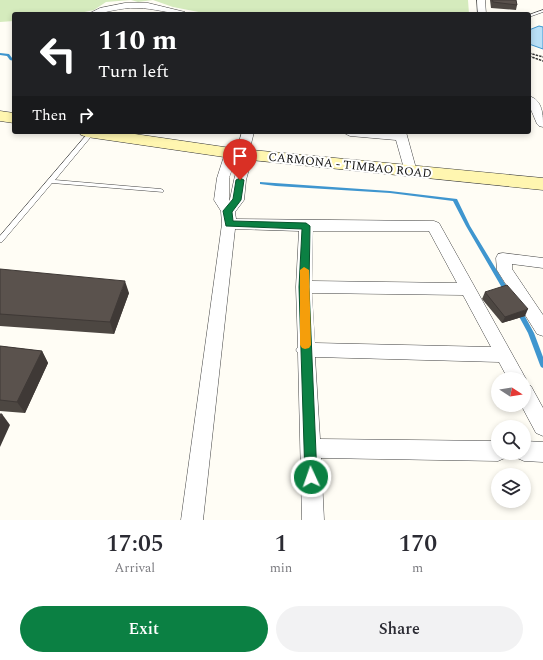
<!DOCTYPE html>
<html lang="en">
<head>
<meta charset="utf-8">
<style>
  body { margin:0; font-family:Spectral,serif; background:#f2f2f3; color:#2b2b33; height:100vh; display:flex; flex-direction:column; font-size:15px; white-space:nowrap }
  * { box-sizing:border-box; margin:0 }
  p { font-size:13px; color:#7c7c81 }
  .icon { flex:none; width:22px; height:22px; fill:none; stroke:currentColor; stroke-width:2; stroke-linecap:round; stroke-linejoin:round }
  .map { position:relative; height:520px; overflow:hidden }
  .side { display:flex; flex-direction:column; background:#fff; flex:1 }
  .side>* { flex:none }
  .top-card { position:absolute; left:12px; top:12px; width:519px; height:122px; border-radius:4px; box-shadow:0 2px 6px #0003; background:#202124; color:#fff; overflow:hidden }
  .needle { width:26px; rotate:102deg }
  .controls { position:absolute; left:491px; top:372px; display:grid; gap:8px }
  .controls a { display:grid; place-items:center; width:40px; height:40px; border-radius:50%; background:#fff; box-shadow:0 2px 6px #0003; font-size:20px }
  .pin { position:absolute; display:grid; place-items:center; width:34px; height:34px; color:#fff; margin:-41px -17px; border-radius:50% 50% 50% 0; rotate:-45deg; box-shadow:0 0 4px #0007 }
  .pin .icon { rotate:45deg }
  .me { position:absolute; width:44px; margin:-22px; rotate:357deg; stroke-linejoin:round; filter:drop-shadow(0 0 3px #0008) }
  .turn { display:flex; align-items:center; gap:14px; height:84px; padding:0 20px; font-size:18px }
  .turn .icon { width:52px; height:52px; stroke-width:2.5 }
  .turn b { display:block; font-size:28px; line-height:34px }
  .then { display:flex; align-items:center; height:38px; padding:0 20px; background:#0003; gap:8px; font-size:15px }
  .eta { display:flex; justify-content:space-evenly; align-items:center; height:68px; text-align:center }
  .eta b { font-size:24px; font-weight:600; line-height:28px }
  .button { display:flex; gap:8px; margin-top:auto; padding:8px 20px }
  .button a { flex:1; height:46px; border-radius:24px; background:#0b8043; color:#fff; font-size:16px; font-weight:600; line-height:46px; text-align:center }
  .button a+a { background:#f2f2f3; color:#2b2b33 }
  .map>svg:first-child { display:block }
</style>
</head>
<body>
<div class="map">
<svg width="543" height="520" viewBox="0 0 543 520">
  <rect width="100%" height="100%" fill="#fffdf5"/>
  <polygon fill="#d5ebbd" points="0,0 468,0 469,14 238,14 226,12 209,14 173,7 153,0 138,2 131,0 106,2 94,10 75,14 14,14 14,21 0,22"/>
  <polygon fill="#b9e0f7" stroke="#3f96cf" points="539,26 543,27 543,49 529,44 529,30"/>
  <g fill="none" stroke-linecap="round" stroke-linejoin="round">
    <g fill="#3f96cf" fill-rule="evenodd">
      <polygon points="0,53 9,54 12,58 14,59 14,61 10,60 7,56 0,55"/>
      <polygon points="260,182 390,191 457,199 470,226 510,292 509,293 505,293 466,226 453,201 390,193 276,186 260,184"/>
      <polygon points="517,309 521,309 534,333 543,357 543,368 541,367 540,365 528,333 516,311"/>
    </g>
    <defs>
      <g id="service">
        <polygon points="543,10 543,12 529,17 529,15"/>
        <polygon points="89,132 94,133 55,180 161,189 163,190 164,191 163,192 52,183 2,242 0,242 0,236"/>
      </g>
      <g id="minor">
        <polygon points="477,0 485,0 486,14 478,14"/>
        <path d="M125,3H148L185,12L186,14C169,14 154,8 137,8C120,7 104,14 88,14L100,8Z"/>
        <path d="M529,96C543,100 543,115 543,127L539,126L537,124L529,105Z"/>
        <path d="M242,132H254L249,152L253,155L246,180L244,200L235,212L236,219L434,221L439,223L526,379L524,383V379H508L499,362L315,357L320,439L498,441V453H507L505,458L498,461L321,458L324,520H302L298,353L296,350L298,347L296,287L299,231L235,229L203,520H181L222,224L221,211L214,200L217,178L225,153L227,150L231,149L236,152ZM237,155L240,157L234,180L230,199L229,201V178ZM313,231H429L457,283L312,281ZM312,293L463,295L491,347L315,343Z"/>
        <polygon points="344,132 406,132 417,172 415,175 407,175 405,172 396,140 350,136 346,134"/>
        <polygon points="503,253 543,258 543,268 512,264 512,269 543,315 543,336 537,334 497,270 496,258 498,254"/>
        <polygon points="524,384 531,386 543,408 543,436 536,433 521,405 524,405"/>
        <polygon points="524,441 543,442 543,462 524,461 517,458 515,453 524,453"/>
      </g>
      <g id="secondary">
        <polygon points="0,111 14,113 14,123 0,121"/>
        <polygon points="79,132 121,132 231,148 543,178 543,190 231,158 87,137 81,135"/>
      </g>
    </defs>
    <use href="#service" stroke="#444" stroke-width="1"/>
    <use href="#minor" stroke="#444" stroke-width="1"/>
    <use href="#secondary" stroke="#333" stroke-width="1"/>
    <g stroke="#333" stroke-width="1.5" stroke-dasharray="2.5 1" stroke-linecap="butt">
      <polyline points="529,53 543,57"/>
      <polyline points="529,56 543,61"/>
    </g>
    <use href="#service" fill="#fff" fill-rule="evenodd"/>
    <use href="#minor" fill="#fff" fill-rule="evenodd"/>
    <use href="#secondary" fill="#fff6b0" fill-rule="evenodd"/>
  </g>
  <g fill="#4d4742">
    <polygon points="490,0 516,0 517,5 516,10 491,8"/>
    <polygon points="0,269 129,293 114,334 0,326"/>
    <polygon points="485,292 525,316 502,323 482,299"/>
    <polygon points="0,346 42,351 48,363 25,413 0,411"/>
  </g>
  <g fill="#3f3936">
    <polygon points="125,281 129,293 114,334 110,322"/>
    <polygon points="528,309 525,316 502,323 505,317"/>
    <polygon points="42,351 48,363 25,413 17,402"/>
    <polygon points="2,414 10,425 0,447 0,419"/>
  </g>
  <g fill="#5a524d" stroke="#3f3936">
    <polygon points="492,0 516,0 517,5 493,2"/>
    <polygon points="0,269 125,281 110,322 0,314"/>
    <polygon points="507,285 528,309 505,317 485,292"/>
    <polygon points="0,346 42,351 17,402 0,400"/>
    <polygon points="0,414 2,414 0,419"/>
  </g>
  <polygon fill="#0b8043" stroke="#07532c" points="240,178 244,180 241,200 232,212 233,221 306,223 310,226 309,287 317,477 316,481 311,483 307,481 305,477 299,287 302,229 226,226 223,211 233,199 236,180"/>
  <polygon fill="#f59e0b" points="304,267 309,270 311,345 309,348 305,349 302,348 300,345 300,270"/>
  <g text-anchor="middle" stroke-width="4" stroke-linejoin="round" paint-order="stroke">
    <g font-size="12" fill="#111" stroke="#fff">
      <text transform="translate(350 165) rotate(6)" y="4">CARMONA - TIMBAO ROAD</text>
    </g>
  </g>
</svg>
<div class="controls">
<a><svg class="needle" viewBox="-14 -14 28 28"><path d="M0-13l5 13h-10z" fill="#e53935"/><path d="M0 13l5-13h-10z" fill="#7c7c81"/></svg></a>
<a><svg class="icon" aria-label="search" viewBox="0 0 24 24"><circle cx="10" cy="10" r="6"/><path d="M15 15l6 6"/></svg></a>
<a><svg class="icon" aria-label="layers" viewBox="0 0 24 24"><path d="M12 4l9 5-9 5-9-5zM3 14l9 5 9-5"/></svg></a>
</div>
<div class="pin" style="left:240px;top:180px;background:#d93025"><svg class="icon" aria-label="arrive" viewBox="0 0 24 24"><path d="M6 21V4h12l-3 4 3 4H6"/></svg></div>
<svg class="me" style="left:311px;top:477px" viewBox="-20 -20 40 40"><circle r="17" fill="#0b8043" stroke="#fff" stroke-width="3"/><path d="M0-11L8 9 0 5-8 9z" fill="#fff"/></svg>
<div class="top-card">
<div class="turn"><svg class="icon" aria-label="left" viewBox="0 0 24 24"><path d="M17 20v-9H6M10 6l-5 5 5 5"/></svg><div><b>110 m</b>Turn left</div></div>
<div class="then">Then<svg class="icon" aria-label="right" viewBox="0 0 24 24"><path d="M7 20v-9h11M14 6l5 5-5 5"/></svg></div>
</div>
</div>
<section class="side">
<div class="eta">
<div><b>17:05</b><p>Arrival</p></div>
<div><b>1</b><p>min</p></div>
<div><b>170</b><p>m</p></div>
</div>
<div class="button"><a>Exit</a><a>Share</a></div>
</section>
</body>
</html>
